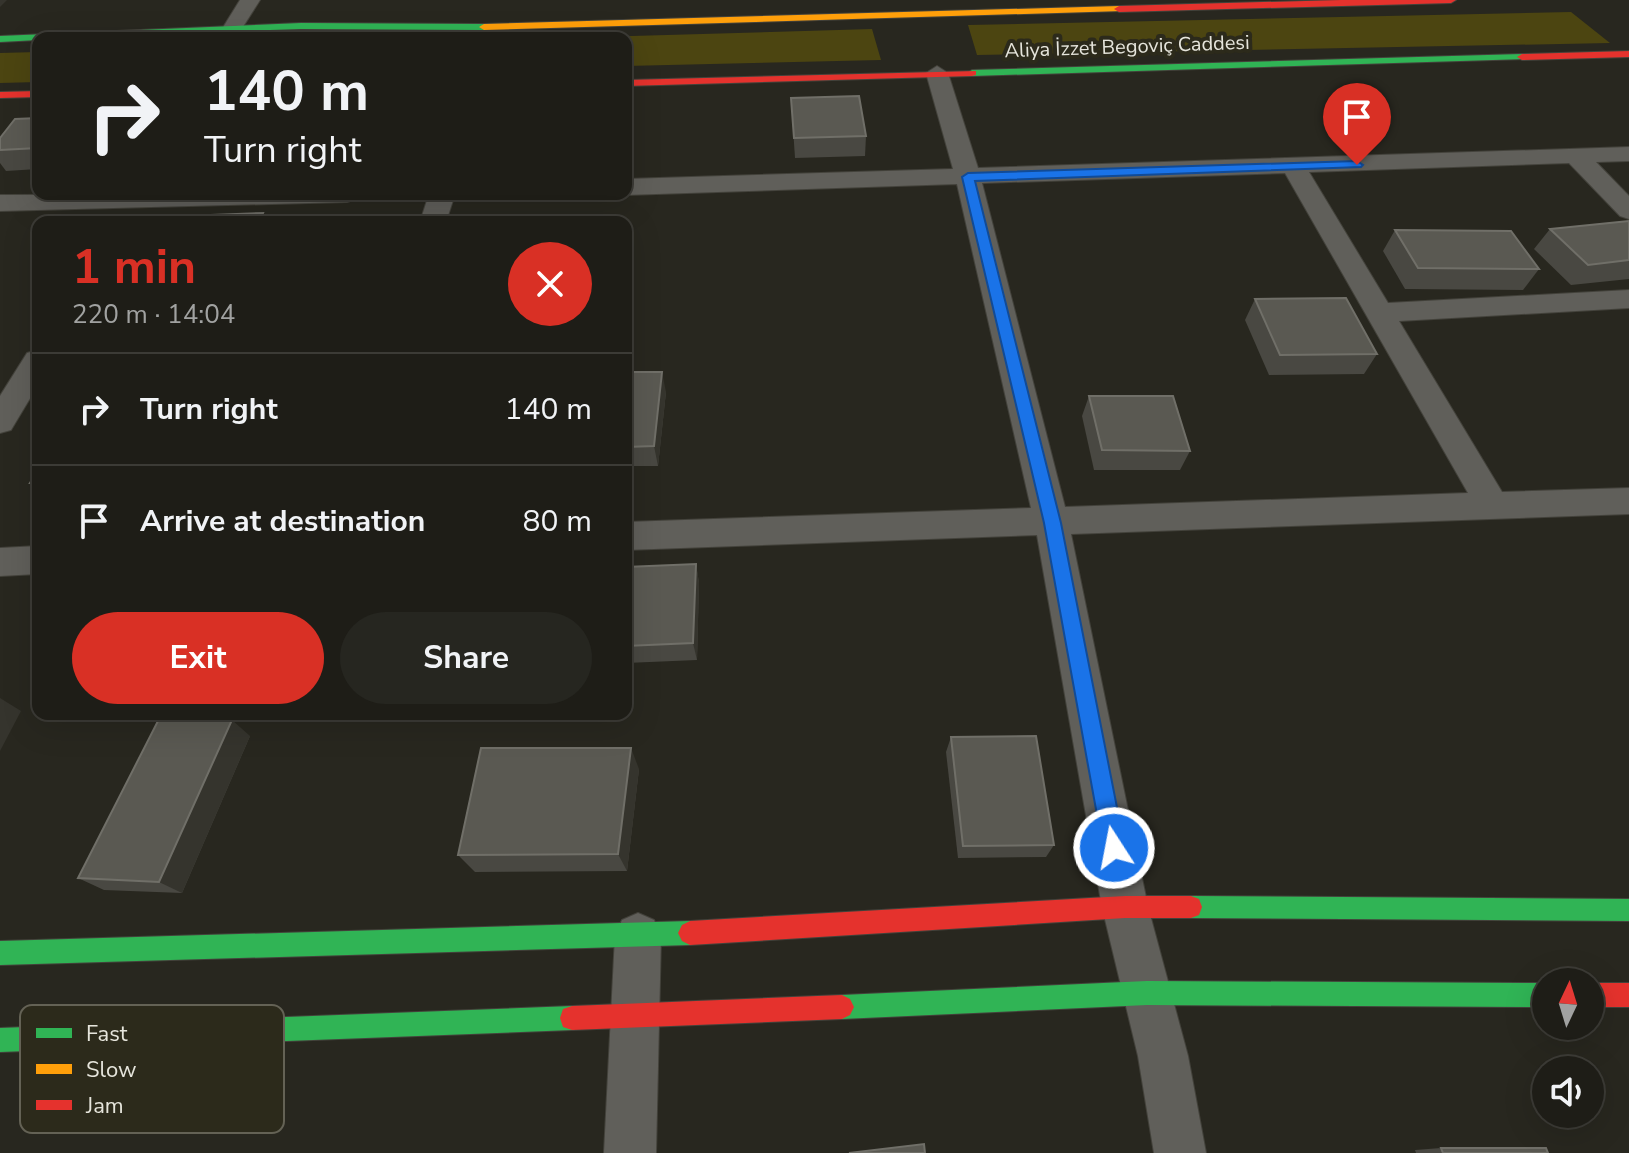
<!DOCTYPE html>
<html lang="en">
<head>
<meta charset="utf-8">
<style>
  body { margin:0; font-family:"Nunito Sans",sans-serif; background:#262620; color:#f1f3f6; height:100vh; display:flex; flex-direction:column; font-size:30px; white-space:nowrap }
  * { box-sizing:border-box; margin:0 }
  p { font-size:26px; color:#a1a2a1 }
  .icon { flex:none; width:44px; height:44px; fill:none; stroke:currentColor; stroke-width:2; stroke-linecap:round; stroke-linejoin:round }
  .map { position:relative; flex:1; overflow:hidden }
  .side { position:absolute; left:32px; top:216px; width:600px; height:504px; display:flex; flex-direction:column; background:#1e1d17; border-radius:16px; box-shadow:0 8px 32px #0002,0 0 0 2px #3c3b36 }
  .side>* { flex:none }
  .top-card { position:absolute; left:32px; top:32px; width:600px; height:168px; border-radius:16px; box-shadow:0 8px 32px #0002,0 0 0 2px #3c3b36; background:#1e1d17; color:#f1f3f6; overflow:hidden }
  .needle { width:52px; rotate:4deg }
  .controls { position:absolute; left:1532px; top:968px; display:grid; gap:16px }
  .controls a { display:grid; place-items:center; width:72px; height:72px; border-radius:50%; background:#1e1d17; box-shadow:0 8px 32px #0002,0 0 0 2px #3c3b36; font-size:40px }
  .pin { position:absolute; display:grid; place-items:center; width:68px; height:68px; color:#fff; margin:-82px -34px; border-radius:50% 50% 50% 0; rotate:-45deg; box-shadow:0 0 8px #0007 }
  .pin .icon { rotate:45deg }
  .me { position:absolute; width:88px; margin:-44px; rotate:349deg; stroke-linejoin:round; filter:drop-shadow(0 0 6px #0008) }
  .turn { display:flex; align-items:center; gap:28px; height:168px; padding:0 40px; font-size:36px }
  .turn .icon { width:104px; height:104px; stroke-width:2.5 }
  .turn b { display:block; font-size:56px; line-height:68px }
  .round { display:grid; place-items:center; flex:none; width:84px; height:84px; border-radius:42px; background:#262620 }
  .headline { display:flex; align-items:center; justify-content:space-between; height:136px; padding:0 40px }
  h1 { font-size:48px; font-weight:700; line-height:60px; color:#d93025 }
  .cta { display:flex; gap:16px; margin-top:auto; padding:16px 40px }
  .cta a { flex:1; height:92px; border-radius:48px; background:#d93025; color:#fff; font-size:32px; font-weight:700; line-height:92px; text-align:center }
  .cta a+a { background:#262620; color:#f1f3f6 }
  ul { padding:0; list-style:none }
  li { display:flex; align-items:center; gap:24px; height:112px; padding:0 40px; border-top:2px solid #3c3b36 }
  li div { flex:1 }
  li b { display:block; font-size:30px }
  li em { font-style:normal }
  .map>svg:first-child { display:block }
</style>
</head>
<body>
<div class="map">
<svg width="1629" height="1153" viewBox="0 0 1629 1153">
  <rect width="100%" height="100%" fill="#28271f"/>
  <g fill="#4c4511">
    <polygon points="1571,12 1610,43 977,55 968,25"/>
    <polygon points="872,29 881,60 626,66 626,38 561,38"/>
    <polygon points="38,52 38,82 0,83 0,53"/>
  </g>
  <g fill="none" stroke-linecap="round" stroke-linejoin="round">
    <defs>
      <g id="street">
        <polygon points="240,0 260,0 239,33 225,33 222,29"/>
        <path d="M937,66L948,73L978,168L1629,147V161L1596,162L1629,196V219L1620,216L1569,163L1309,172L1388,303L1629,290V308L1399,321L1502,492L1629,488V514L1071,534L1148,907L1188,1056L1206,1153H1154L1138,1056L1102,907L1037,535L626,550V522L1031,508L957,184L626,195L624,194L626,179L953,169L926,73ZM1285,173L1468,493L1065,507L982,183Z"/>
        <polygon points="360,194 356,199 347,202 0,211 0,195"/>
        <polygon points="429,194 455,194 446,222 420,222"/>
        <polygon points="38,350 38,385 11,430 0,433 0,396 27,353"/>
        <polygon points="38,546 38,574 0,576 0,548"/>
        <polygon points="638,913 654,920 661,936 656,1153 604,1153 615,936 622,920"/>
      </g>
      <g id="fast">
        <polygon points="301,23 484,24 489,27 484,30 301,29 38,38 38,40 0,42 0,36"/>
        <polygon points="1522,54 1527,57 1526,59 972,76 967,73 972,70"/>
        <polygon points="1191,896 1629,899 1629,921 1191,918 1183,915 1180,907 1183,899"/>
        <polygon points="690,921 698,925 702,933 698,941 690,945 0,965 0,941"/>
        <polygon points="1147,981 1546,983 1546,1007 1147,1005 842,1019 834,1015 830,1007 834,999 842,995"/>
        <polygon points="572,1006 581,1009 584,1018 581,1027 572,1030 0,1052 0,1028"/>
      </g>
      <polygon id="slow" points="1119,6 1124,9 1123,11 484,30 479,27 484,24"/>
      <g id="jam">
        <polygon points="1341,0 1456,0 1451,3 1119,12 1114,9 1119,6"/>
        <polygon points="1629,51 1629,57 1522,60 1517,57 1522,54"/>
        <polygon points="976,71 976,75 972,76 626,86 626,80"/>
        <polygon points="38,91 38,97 0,98 0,92"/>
        <polygon points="1125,896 1191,896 1199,899 1202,907 1199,915 1191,918 1125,918 690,945 682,941 678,933 682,925 690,921"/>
        <rect x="1590" y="983" width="39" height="24"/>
        <polygon points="842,995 850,999 854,1007 850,1015 842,1019 572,1030 563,1027 560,1018 563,1009 572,1006"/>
      </g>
    </defs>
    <use href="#street" stroke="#43423b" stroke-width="2"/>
    <use href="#fast" stroke="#43423b" stroke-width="2"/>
    <use href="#slow" stroke="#43423b" stroke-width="2"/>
    <use href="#jam" stroke="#43423b" stroke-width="2"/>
    <use href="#street" fill="#605f5a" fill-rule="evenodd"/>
    <use href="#fast" fill="#30b455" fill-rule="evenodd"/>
    <use href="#slow" fill="#ff9f0a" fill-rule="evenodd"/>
    <use href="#jam" fill="#e5322d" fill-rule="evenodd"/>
  </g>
  <g fill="#494842">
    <polygon points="791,98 866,136 865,156 795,158"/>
    <polygon points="38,118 38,169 6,171 0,163 0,138"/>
    <polygon points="1629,221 1629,279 1571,285 1534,249 1550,229"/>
    <polygon points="1395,230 1539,269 1523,290 1405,289 1383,251"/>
    <polygon points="1255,299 1377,354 1364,374 1269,375 1245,320"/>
    <polygon points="626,372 666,392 658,466 626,466"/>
    <polygon points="1089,396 1190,451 1180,470 1094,470 1082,416"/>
    <polygon points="38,470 38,491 30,483"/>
    <polygon points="696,564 699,583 697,660 626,663 626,567"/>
    <polygon points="250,736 182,893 104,890 78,878"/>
    <polygon points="951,737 1054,845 1046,857 958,858 946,752"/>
    <polygon points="639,769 627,871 475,872 458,855"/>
    <polygon points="1441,1148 1548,1153 1416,1153 1415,1150"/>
  </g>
  <g fill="#35342d">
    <polygon points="0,0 7,0 0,7"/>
    <polygon points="263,213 268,222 259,222"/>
    <polygon points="662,372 666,392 658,466 654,446"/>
    <polygon points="696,564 699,583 697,660 693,643"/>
    <polygon points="0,698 21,711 0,751"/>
    <polygon points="232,720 250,736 182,893 159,882"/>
    <polygon points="631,748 639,769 627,871 618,854"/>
  </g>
  <g fill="#5a5952" stroke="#706f68" stroke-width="2">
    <polygon points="859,96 866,136 794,138 791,98"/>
    <polygon points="38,118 38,148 0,150 0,138 15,119"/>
    <polygon points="263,213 259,222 181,222 185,216"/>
    <polygon points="1629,221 1629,260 1588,265 1550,229"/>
    <polygon points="1395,230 1511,231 1539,269 1418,268"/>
    <polygon points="1346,298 1377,354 1280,355 1255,299"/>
    <polygon points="626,372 662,372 654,446 626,447"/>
    <polygon points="1089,396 1173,396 1190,451 1102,450"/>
    <polygon points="38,470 38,483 30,483"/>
    <polygon points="696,564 693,643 626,646 626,567"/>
    <polygon points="160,717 232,720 159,882 78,878"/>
    <polygon points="1036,736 1054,845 963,846 951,737"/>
    <polygon points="481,748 631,748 618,854 458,855"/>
    <polygon points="924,1144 925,1153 849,1153"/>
    <polygon points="1441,1148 1546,1148 1548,1153 1443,1153"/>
  </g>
  <polygon fill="#1a73e8" stroke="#114b97" stroke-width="2" points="1357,161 1363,165 1361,167 975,181 1061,523 1125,848 1121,855 1114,859 1106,855 1103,848 1044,523 962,177 968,173"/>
  <g text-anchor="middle" stroke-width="8" stroke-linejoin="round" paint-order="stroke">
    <g font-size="20" fill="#e6e5dc" stroke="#2c2a1b">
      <text transform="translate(1127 46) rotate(-2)" y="7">Aliya İzzet Begoviç Caddesi</text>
    </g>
  </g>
  <rect x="20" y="1005" width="264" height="128" rx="12" fill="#2c2a1b" stroke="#646255" stroke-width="2"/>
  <rect x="36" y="1028" width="36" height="10" fill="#30b455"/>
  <rect x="36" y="1064" width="36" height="10" fill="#ff9f0a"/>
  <rect x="36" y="1100" width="36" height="10" fill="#e5322d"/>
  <g font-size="22" fill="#e6e5dc">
    <text x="86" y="1041">Fast</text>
    <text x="86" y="1077">Slow</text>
    <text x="86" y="1113">Jam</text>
  </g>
</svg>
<div class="controls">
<a><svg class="needle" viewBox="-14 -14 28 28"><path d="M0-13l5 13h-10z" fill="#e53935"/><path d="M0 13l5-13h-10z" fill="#a1a2a1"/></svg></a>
<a><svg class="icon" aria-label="sound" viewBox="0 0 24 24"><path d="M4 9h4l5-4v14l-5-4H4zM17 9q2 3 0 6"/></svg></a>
</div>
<div class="pin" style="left:1357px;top:165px;background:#d93025"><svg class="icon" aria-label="arrive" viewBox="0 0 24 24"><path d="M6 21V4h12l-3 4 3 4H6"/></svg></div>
<svg class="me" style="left:1114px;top:848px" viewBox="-20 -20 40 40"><circle r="17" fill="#1a73e8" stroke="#fff" stroke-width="3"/><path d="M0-11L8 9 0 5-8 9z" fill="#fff"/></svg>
<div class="top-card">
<div class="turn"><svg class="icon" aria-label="right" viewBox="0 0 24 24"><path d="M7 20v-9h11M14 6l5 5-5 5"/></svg><div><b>140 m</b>Turn right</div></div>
</div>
<section class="side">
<div class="headline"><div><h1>1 min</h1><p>220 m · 14:04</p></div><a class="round" style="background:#d93025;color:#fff"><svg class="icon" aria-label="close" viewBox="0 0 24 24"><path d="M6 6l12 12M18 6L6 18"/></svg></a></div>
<ul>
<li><svg class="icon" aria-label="right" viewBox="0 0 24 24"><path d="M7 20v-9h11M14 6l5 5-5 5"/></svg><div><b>Turn right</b></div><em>140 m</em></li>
<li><svg class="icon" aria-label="arrive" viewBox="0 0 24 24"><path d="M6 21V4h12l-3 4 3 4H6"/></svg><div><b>Arrive at destination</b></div><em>80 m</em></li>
</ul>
<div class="cta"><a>Exit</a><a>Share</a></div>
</section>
</div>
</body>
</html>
